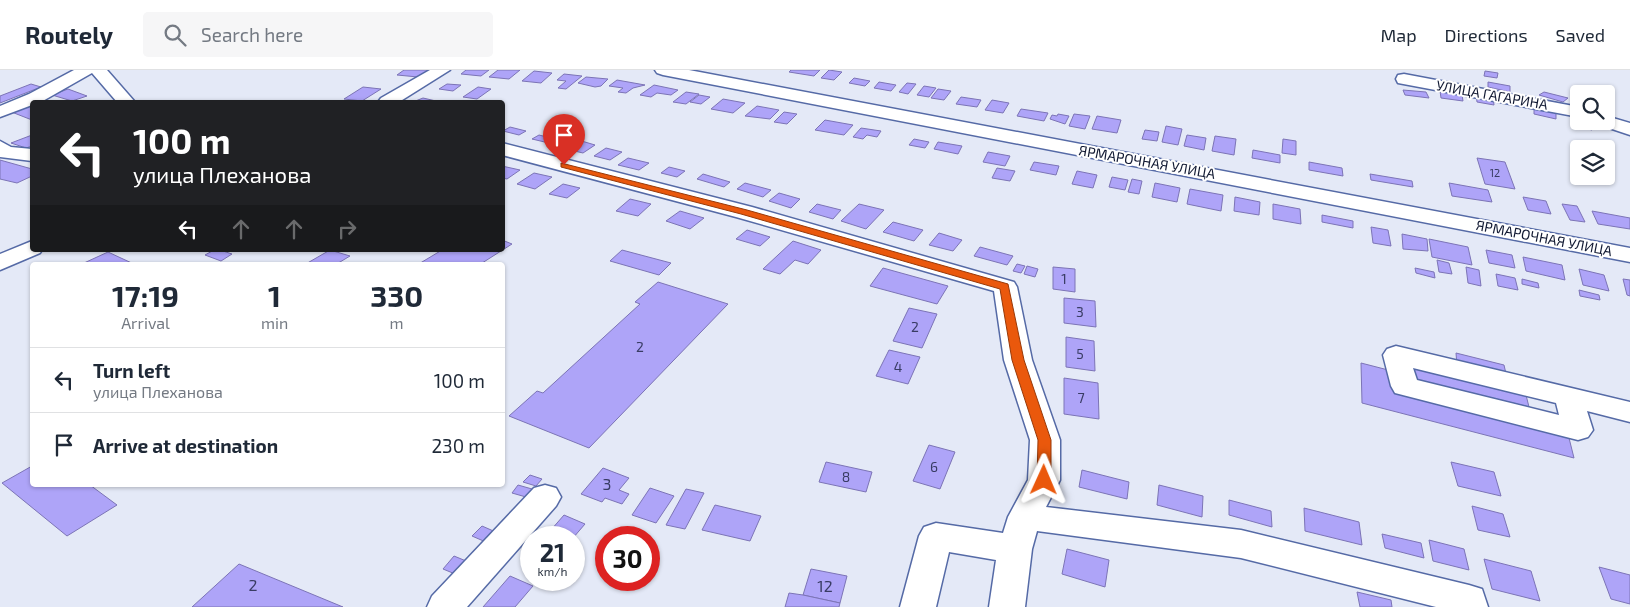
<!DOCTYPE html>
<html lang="en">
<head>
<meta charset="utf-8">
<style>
  body { margin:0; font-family:"Exo 2",sans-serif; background:#f6f6f7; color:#1f2937; height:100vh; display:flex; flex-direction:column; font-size:19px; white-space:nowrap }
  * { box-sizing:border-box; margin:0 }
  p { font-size:16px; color:#747a83 }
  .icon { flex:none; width:28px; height:28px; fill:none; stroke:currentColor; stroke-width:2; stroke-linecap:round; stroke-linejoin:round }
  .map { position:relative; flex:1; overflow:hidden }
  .details { position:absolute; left:30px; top:192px; width:475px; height:225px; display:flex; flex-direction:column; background:#fff; border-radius:5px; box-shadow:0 1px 4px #0004 }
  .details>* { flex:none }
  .banner { position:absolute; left:30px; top:30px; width:475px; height:152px; border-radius:5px; box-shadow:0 1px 4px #0004; background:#202124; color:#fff; overflow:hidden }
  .buttons { position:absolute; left:1570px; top:15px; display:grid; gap:10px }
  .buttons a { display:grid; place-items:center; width:45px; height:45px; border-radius:5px; background:#fff; box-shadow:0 1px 4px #0004; font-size:25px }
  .speed { position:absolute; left:520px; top:456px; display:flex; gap:10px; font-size:25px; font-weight:700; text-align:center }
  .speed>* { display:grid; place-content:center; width:65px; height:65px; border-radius:50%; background:#fff; box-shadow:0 1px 4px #0004; line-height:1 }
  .speed small { font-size:12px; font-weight:400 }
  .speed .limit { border:8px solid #d22; background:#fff; color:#111 }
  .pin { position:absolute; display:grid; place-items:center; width:42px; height:42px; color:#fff; margin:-51px -21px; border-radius:50% 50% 50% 0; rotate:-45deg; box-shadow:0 0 5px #0007 }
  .pin .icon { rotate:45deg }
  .me { position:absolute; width:55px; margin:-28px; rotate:1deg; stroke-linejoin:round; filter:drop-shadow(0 0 4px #0008) }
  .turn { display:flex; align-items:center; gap:18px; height:105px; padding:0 20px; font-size:22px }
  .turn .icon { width:65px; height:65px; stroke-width:2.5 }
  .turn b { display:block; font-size:35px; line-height:42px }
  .lanes { display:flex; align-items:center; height:48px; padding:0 20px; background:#0003; justify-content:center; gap:25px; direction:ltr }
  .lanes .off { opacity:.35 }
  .eta { display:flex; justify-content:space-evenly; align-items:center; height:85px; text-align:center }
  .eta b { font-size:30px; font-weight:700; line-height:35px }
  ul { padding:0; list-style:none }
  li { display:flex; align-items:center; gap:15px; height:65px; padding:0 20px; border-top:1px solid #e0e1e3 }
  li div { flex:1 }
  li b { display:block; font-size:19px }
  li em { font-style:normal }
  header { display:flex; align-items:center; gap:30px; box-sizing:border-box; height:70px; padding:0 25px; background:#fff; border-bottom:1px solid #e0e1e3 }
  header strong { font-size:24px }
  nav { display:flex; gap:28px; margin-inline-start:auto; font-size:18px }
  .search { width:350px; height:45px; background:#f6f6f7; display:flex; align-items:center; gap:12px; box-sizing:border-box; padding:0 18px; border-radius:5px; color:#747a83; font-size:19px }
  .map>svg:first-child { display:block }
</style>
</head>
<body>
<header>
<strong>Routely</strong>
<div class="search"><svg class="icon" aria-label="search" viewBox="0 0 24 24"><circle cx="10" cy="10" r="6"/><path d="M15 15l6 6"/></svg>Search here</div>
<nav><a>Map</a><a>Directions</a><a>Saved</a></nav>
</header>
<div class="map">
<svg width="1630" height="537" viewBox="0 0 1630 537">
  <rect width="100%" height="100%" fill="#e4e9f7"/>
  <g fill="#aea4f8" stroke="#7c74b6">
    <polygon points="404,0 429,0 418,7 397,5"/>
    <polygon points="466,0 489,0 481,6 461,4"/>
    <polygon points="498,0 520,0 509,9 489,7"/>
    <polygon points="791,0 820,0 814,6 789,2"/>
    <polygon points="829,0 842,2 834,10 821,8"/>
    <polygon points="534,1 552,3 541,13 522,11"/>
    <polygon points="1485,1 1498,3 1497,8 1484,6"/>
    <polygon points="564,4 582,6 566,19 558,18 566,11 557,10"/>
    <polygon points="586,7 608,9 601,16 595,17 578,13"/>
    <polygon points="854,8 870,11 865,16 849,13"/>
    <polygon points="617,10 645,15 633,18 626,23 618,22 623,18 609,16"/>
    <polygon points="879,12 896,15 891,21 874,18"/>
    <polygon points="1488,12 1510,16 1510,22 1488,17"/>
    <polygon points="907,13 916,14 908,24 899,22"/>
    <polygon points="31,14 41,17 0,33 0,26"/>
    <polygon points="447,14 461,15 453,21 439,19"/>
    <polygon points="654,15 678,20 671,25 657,23 651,27 640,25"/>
    <polygon points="924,16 936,18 929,27 917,25"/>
    <polygon points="363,17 381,19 362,31 344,29"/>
    <polygon points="478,17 491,19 477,29 463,27"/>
    <polygon points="68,19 87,26 72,31 52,25"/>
    <polygon points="938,19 951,21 944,30 931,28"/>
    <polygon points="1403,20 1426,22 1429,28 1405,25"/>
    <polygon points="1440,21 1462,25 1463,31 1441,28"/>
    <polygon points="686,22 699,24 686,34 673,32"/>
    <polygon points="1544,22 1568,28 1563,32 1539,25"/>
    <polygon points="1476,24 1493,27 1494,35 1477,32"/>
    <polygon points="699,25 710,27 701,34 690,32"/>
    <polygon points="961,27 981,30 977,37 956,34"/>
    <polygon points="423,28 436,31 413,32"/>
    <polygon points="723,29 745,33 733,43 711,39"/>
    <polygon points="992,30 1009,33 1003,43 985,40"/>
    <polygon points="32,33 32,50 9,41"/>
    <polygon points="757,36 779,40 770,49 745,46"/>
    <polygon points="1534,36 1556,40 1556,49 1534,44"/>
    <polygon points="1021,39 1048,43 1044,51 1017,46"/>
    <polygon points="784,42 797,44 787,54 774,52"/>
    <polygon points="1058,44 1069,46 1065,54 1050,49 1052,45 1057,46"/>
    <polygon points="1074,44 1090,46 1085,59 1069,56"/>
    <polygon points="1097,46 1121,50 1117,63 1092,59"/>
    <polygon points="1576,48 1579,49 1579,51 1598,54 1592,60 1570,54"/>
    <polygon points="825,50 853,55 844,65 815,60"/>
    <polygon points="1166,56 1182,59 1178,75 1162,72"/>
    <polygon points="510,57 526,61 519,65 503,61"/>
    <polygon points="861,58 881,61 877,67 867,65 863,69 853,67"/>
    <polygon points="1145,60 1159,62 1157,71 1142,69"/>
    <polygon points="32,65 32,76 26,78 11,73"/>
    <polygon points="539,65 559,70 553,74 532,69"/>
    <polygon points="1187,65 1206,68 1204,80 1184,76"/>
    <polygon points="1215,66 1236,69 1234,85 1212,81"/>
    <polygon points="575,69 595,75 583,83 562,78"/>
    <polygon points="914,69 929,72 925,78 909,75"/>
    <polygon points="1283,69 1296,71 1296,85 1282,83"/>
    <polygon points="938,72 962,76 958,84 934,79"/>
    <polygon points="606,78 622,82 610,90 594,86"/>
    <polygon points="1253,80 1280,85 1280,93 1252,88"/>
    <polygon points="988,82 1010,86 1005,96 983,92"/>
    <polygon points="628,88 649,93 639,100 618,95"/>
    <polygon points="1477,88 1505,92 1515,119 1485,114"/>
    <polygon points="0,90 32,99 32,106 17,113 0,109"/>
    <polygon points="1034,92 1059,96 1056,105 1030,100"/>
    <polygon points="1309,92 1342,98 1343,106 1309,100"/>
    <polygon points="502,96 520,100 507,109 502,108"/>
    <polygon points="669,97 685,101 677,107 661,103"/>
    <polygon points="997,98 1015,101 1010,111 992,108"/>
    <polygon points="1077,101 1097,105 1093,118 1072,114"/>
    <polygon points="534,103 552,107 535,119 517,114"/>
    <polygon points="703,104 730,112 724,117 697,109"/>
    <polygon points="1370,104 1412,111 1413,117 1371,110"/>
    <polygon points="1112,107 1128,110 1125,120 1109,117"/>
    <polygon points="1132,109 1142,111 1139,124 1128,122"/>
    <polygon points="745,113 771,120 763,127 737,119"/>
    <polygon points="1155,113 1180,118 1177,132 1152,127"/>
    <polygon points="1449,113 1488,120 1492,132 1452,126"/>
    <polygon points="563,114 580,118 567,128 549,124"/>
    <polygon points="1190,119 1223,125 1221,141 1187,134"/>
    <polygon points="779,123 800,129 791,138 769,131"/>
    <polygon points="1235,127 1260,132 1259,145 1234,141"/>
    <polygon points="1523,127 1546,131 1551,144 1528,140"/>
    <polygon points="630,129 651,134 638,146 616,141"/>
    <polygon points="817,134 841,140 833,149 809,142"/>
    <polygon points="859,134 884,140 866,159 841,151"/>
    <polygon points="1273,134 1300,139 1301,154 1273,149"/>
    <polygon points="1562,134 1577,136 1585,152 1570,150"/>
    <polygon points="680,141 704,148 690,159 666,151"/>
    <polygon points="1592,141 1630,148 1630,159 1598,154"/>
    <polygon points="1322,145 1353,151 1353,158 1322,152"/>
    <polygon points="893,152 923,160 914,171 883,162"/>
    <polygon points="1371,157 1388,160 1391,176 1373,173"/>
    <polygon points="747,160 770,167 760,176 736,169"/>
    <polygon points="939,163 962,170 953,181 929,175"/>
    <polygon points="1402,164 1427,169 1428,181 1403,179"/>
    <polygon points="1429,169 1468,177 1472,195 1432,187"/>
    <polygon points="502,170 512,174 479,195 417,195 442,180 502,180"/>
    <polygon points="793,171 821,180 808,194 795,190 780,204 763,199"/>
    <polygon points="980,177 1013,186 1007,195 974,186"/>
    <polygon points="214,180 220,180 232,184 221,191 205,185"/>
    <polygon points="330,180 350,186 335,195 304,195"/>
    <polygon points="622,180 671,193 659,205 610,191"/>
    <polygon points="1486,180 1512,185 1515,198 1489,193"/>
    <polygon points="108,182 136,195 88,195 84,193"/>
    <polygon points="1523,187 1562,195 1565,210 1526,201"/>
    <polygon points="1437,190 1449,193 1452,204 1439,202"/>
    <polygon points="1017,194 1025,196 1021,203 1013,201"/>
    <polygon points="1027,196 1038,199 1035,207 1024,204"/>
    <polygon points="1053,197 1075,199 1075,222 1053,219"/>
    <polygon points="1466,197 1479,200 1481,216 1468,213"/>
    <polygon points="883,198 948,216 937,234 870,216"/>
    <polygon points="1415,198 1434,202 1435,208 1416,203"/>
    <polygon points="1579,199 1604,205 1609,221 1583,215"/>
    <polygon points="1496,204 1515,208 1518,220 1498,216"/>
    <polygon points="1522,209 1538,213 1539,218 1522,214"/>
    <polygon points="1623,209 1630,210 1630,226 1627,225"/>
    <polygon points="658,212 728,234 589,378 509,346 537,321 543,323 640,234 635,232"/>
    <polygon points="1579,220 1599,225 1600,230 1580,226"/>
    <polygon points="1064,228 1095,231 1096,257 1064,253"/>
    <polygon points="909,238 937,244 922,278 893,271"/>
    <polygon points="1066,267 1094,271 1095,301 1066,297"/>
    <polygon points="889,280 920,287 908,314 876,306"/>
    <polygon points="1456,283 1504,295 1507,308 1457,296"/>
    <polygon points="1361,293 1396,302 1397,321 1568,364 1574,388 1362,333"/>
    <polygon points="1412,294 1525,321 1529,337 1414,309"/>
    <polygon points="1064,308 1098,313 1099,349 1064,344"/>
    <polygon points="929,375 955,382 940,419 913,411"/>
    <polygon points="826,392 872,402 866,422 819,412"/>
    <polygon points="1451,392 1494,402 1501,426 1458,416"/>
    <polygon points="32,396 32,415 90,415 117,435 67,466 2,413"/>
    <polygon points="603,398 629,408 619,420 629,424 622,434 605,428 602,432 581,424"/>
    <polygon points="1082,400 1129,412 1127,429 1079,417"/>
    <polygon points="530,405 542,409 536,416 523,412"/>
    <polygon points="518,415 532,419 526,427 512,423"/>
    <polygon points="1159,415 1203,426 1202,447 1157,435"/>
    <polygon points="650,418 674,426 656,453 632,445"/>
    <polygon points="686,419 704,423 685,459 666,455"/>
    <polygon points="1229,430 1271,441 1272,457 1229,445"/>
    <polygon points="715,435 761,446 750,471 702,460"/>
    <polygon points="1472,436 1503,444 1510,467 1478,460"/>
    <polygon points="1304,438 1359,452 1362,475 1305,461"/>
    <polygon points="564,445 585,454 573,468 544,468"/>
    <polygon points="482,456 498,463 488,473 472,466"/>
    <polygon points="1382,464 1421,473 1424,488 1385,478"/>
    <polygon points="1429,470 1464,479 1469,500 1433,491"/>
    <polygon points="1067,479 1109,490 1105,517 1062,504"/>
    <polygon points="454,486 471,493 460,506 443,499"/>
    <polygon points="1484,489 1531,501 1540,531 1492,519"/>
    <polygon points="239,494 343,537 192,537"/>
    <polygon points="1599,497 1630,505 1630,534 1611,529"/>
    <polygon points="811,499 847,506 840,533 803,525"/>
    <polygon points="510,506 533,516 515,537 483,537"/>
    <polygon points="1357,522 1391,530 1392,537 1360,537"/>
    <polygon points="789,523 803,525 840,533 839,537 785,537"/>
  </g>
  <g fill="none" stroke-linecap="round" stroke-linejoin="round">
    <defs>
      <g id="minor">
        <polygon points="74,0 107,0 135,32 117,32 92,3 41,32 32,32 32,35 0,47 0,36 29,24"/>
        <polygon points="430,0 450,0 399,32 378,32 381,28"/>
        <polygon points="655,0 689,0 1630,178 1630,192 663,5 657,3"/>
        <polygon points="1404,4 1579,37 1579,47 1398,13 1396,9 1398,5"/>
        <polygon points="1606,46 1630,53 1630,65 1600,55 1597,51 1606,51"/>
        <polygon points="0,71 11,77 32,79 32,91 0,87"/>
        <polygon points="502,73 752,137 1014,212 1017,217 1032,290 1060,370 1060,410 1046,437 1241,460 1469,515 1482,519 1488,537 1436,537 1241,488 1037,461 1032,479 1025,537 989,537 996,490 949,482 936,537 900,537 919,466 924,457 936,453 1003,463 1008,447 1028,410 1030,370 1004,290 994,221 736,147 502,85"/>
        <polygon points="32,171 32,180 42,180 40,183 0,200 0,184"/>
        <path d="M1396,276L1630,332V352L1587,341L1593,360L1588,367L1578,370L1395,323L1391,316L1383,285L1387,279ZM1413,298L1556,333L1559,345L1417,310Z"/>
        <polygon points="545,415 556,418 561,427 556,436 467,537 427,537 432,526 534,418"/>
      </g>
    </defs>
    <use href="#minor" stroke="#556aa6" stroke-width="3"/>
    <use href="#minor" fill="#fff" fill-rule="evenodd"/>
  </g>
  <polygon fill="#ea580c" stroke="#983908" points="561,93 747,140 1008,214 1024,290 1051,370 1051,410 1049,414 1044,415 1037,410 1038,370 1012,290 1000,219 741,144 561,97"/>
  <g text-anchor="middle" stroke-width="4" stroke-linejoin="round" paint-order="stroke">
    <g font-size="11" fill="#393c64">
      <text x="1495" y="107">12</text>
    </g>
    <g font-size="14" fill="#121a33" stroke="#fff">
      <text transform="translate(1492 25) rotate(10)" y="5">УЛИЦА ГАГАРИНА</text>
      <text transform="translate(1147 92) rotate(10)" y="5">ЯРМАРОЧНАЯ УЛИЦА</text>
      <text transform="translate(1544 168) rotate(11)" y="5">ЯРМАРОЧНАЯ УЛИЦА</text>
    </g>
    <g font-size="14" fill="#393c64">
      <text x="1064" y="214">1</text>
      <text x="1080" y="247">3</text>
      <text x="915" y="262">2</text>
      <text x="640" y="282">2</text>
      <text x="1080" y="289">5</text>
      <text x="898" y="302">4</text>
      <text x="1081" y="333">7</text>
      <text x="934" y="402">6</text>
      <text x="846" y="412">8</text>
    </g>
    <g font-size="16" fill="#393c64">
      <text x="607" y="420">3</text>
      <text x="253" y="521">2</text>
      <text x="825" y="522">12</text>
    </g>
  </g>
</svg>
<div class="buttons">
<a><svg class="icon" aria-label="search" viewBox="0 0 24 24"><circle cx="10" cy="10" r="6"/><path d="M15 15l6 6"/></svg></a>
<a><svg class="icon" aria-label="layers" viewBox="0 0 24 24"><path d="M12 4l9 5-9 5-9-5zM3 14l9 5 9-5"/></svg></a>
</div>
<div class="speed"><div>21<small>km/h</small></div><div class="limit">30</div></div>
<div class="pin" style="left:564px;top:95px;background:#d93025"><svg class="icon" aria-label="arrive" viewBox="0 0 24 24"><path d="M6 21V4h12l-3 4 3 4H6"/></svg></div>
<svg class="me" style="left:1044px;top:410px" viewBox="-20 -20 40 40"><path d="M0-17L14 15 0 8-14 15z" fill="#ea580c" stroke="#fff" stroke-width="4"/></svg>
<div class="banner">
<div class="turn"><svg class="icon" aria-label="left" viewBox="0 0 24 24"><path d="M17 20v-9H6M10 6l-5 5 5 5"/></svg><div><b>100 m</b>улица Плеханова</div></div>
<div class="lanes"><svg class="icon" aria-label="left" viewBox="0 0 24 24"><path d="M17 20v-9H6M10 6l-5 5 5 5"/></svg><svg class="icon off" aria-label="ahead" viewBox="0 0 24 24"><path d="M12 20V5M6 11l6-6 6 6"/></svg><svg class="icon off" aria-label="ahead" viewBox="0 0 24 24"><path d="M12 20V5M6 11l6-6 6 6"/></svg><svg class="icon off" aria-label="right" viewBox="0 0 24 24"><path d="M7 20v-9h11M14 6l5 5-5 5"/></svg></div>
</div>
<section class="details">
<div class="eta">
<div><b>17:19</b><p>Arrival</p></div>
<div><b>1</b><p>min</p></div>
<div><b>330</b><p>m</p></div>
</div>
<ul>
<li><svg class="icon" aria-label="left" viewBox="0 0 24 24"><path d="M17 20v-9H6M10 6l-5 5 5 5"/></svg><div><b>Turn left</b><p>улица Плеханова</p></div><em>100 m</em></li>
<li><svg class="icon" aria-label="arrive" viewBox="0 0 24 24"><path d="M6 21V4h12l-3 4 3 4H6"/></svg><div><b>Arrive at destination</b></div><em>230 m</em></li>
</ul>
</section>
</div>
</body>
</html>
